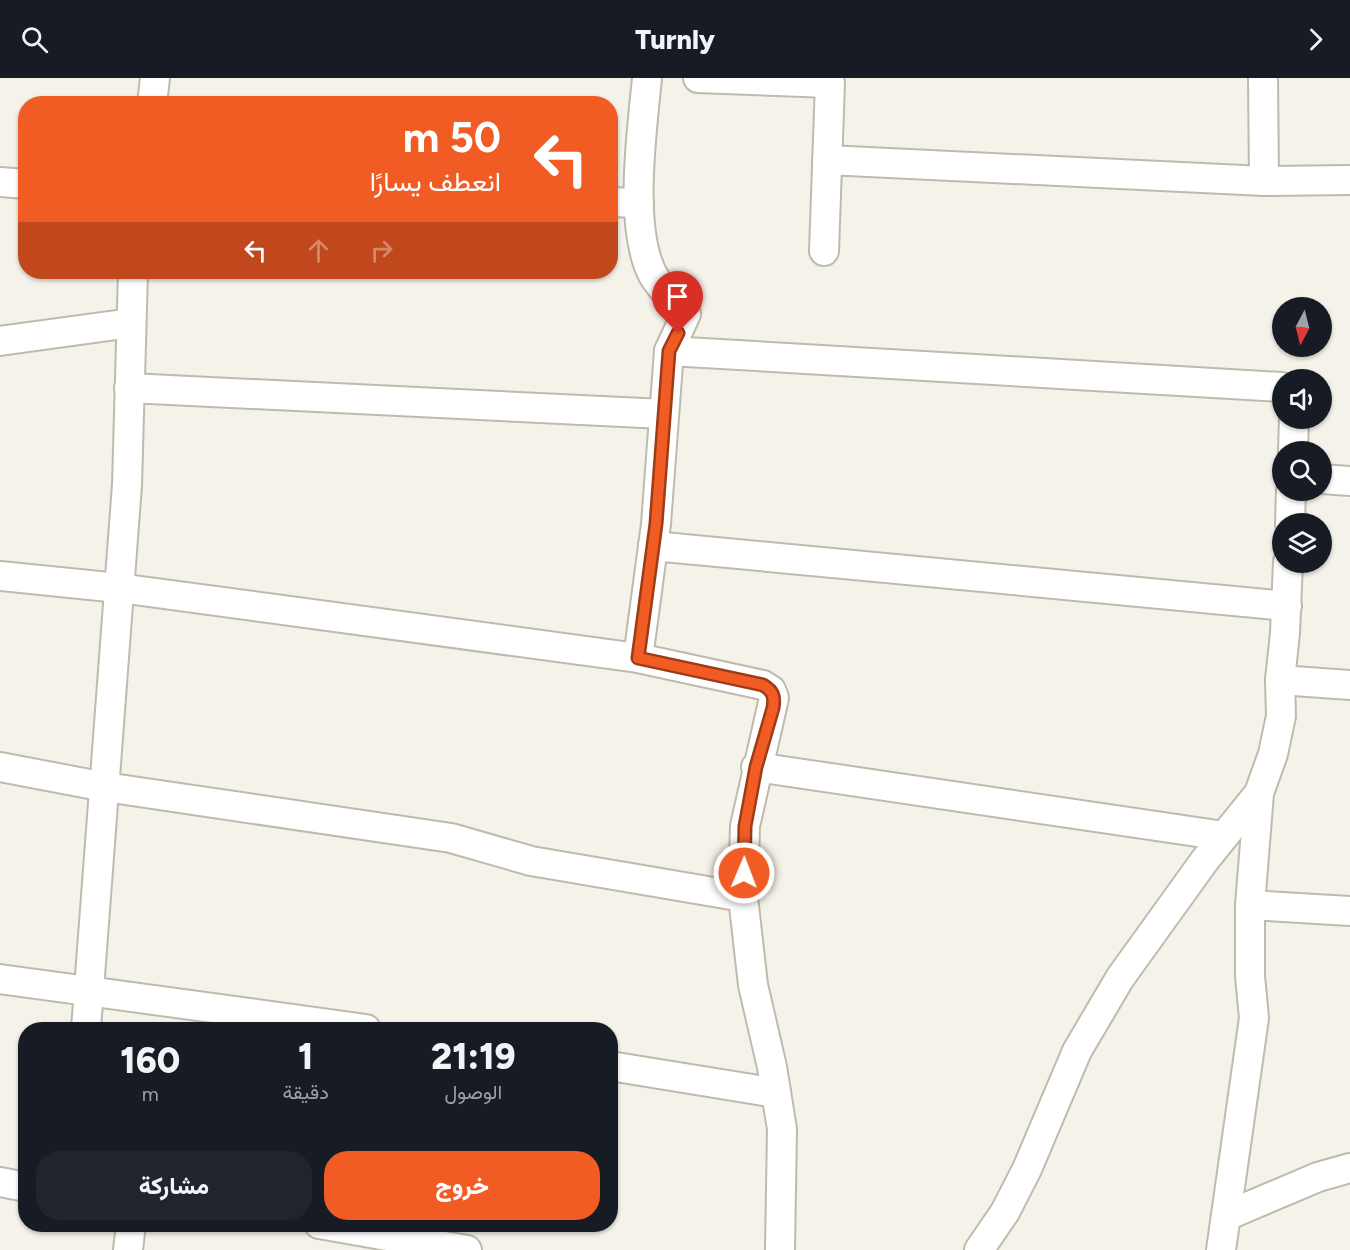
<!DOCTYPE html>
<html lang="ar">
<head>
<meta charset="utf-8">
<style>
  body { margin:0; font-family:Figtree,Vazirmatn,sans-serif; background:#20242c; color:#f1f3f6; direction:rtl; height:100vh; display:flex; flex-direction:column; font-size:22px; white-space:nowrap }
  * { box-sizing:border-box; margin:0 }
  p { font-size:20px; color:#9ea1a6 }
  .icon { flex:none; width:33px; height:33px; fill:none; stroke:currentColor; stroke-width:2; stroke-linecap:round; stroke-linejoin:round }
  .map { position:relative; flex:1; overflow:hidden; direction:ltr }
  .panel { position:absolute; left:18px; top:944px; width:600px; height:210px; display:flex; flex-direction:column; background:#171b24; border-radius:24px; box-shadow:0 2px 4px #0004; direction:rtl }
  .panel>* { flex:none }
  .banner { position:absolute; left:18px; top:18px; width:600px; height:183px; border-radius:24px; box-shadow:0 2px 4px #0004; direction:rtl; background:#f15b24; color:#fff; overflow:hidden }
  .needle { width:39px; rotate:187deg }
  .controls { position:absolute; left:1272px; top:219px; display:grid; gap:12px }
  .controls a { display:grid; place-items:center; width:60px; height:60px; border-radius:50%; background:#171b24; box-shadow:0 2px 4px #0004; font-size:30px }
  .pin { position:absolute; display:grid; place-items:center; width:51px; height:51px; color:#fff; margin:-62px -26px; border-radius:50% 50% 50% 0; rotate:-45deg; box-shadow:0 0 6px #0007 }
  .pin .icon { rotate:45deg }
  .me { position:absolute; width:66px; margin:-33px; rotate:1deg; stroke-linejoin:round; filter:drop-shadow(0 0 4px #0008) }
  .turn { display:flex; align-items:center; gap:21px; height:126px; padding:0 18px; font-size:27px }
  .turn .icon { width:78px; height:78px; stroke-width:2.5 }
  .turn b { display:block; font-size:42px; line-height:51px }
  .lanes { display:flex; align-items:center; height:57px; padding:0 18px; background:#0003; justify-content:center; gap:30px; direction:ltr }
  .lanes .off { opacity:.35 }
  .eta { display:flex; justify-content:space-evenly; align-items:center; height:102px; text-align:center }
  .eta b { font-size:36px; font-weight:800; line-height:42px }
  .primary-button { display:flex; gap:12px; margin-top:auto; padding:12px 18px }
  .primary-button a { flex:1; height:69px; border-radius:24px; background:#f15b24; color:#fff; font-size:24px; font-weight:800; line-height:69px; text-align:center }
  .primary-button a+a { background:#20242c; color:#f1f3f6 }
  header { display:flex; justify-content:space-between; align-items:center; height:78px; padding:0 18px; background:#171b24; font-size:27px; font-weight:800 }
  .map>svg:first-child { display:block }
</style>
</head>
<body>
<header><svg class="icon" aria-label="forward" viewBox="0 0 24 24"><path d="M9 5l7 7-7 7"/></svg>Turnly<svg class="icon" aria-label="search" viewBox="0 0 24 24"><circle cx="10" cy="10" r="6"/><path d="M15 15l6 6"/></svg></header>
<div class="map">
<svg width="1350" height="1172" viewBox="0 0 1350 1172">
  <rect width="100%" height="100%" fill="#f4f2e9"/>
  <g fill="none" stroke-linecap="round" stroke-linejoin="round">
    <defs>
      <g id="street">
        <path d="M647,0C642,53 628,150 653,197C661,211 676,224 686,236L669,273L656,446L638,580L763,607L771,612L774,620L745,748L743,819L753,907L772,989L782,1051L780,1172"/>
        <polyline points="698,0 830,5 824,173"/>
        <polyline points="1263,0 1264,103"/>
        <polyline points="152,26 155,0"/>
        <polyline points="827,82 1264,103 1350,102"/>
        <polyline points="0,104 26,106"/>
        <polyline points="610,124 639,125"/>
        <polyline points="0,263 131,245"/>
        <polyline points="669,273 1282,309"/>
        <polyline points="129,310 664,336"/>
        <polyline points="1293,374 1294,340"/>
        <polyline points="1322,401 1350,403"/>
        <polyline points="1290,446 1291,412"/>
        <polyline points="653,468 1287,528"/>
        <polyline points="0,498 119,510 638,580"/>
        <polyline points="1280,602 1350,607"/>
        <polyline points="0,689 105,709 451,760 531,783 743,819"/>
        <polyline points="756,689 1224,758"/>
        <polyline points="1250,827 1350,833"/>
        <polyline points="0,901 366,951"/>
        <polyline points="86,951 127,407 133,194"/>
        <polyline points="610,988 776,1015"/>
        <polyline points="0,1104 26,1109"/>
        <polyline points="1226,1138 1318,1099 1350,1090"/>
        <polyline points="319,1146 467,1172"/>
        <polyline points="128,1172 131,1146"/>
        <polyline points="979,1172 1005,1134 1027,1091 1077,973 1120,900 1205,782 1259,715 1273,676 1281,638 1280,602 1285,555 1288,484"/>
        <polyline points="1221,1172 1254,940 1250,898 1250,827 1259,715"/>
      </g>
    </defs>
    <use href="#street" stroke="#bfbbac" stroke-width="32"/>
    <use href="#street" stroke="#fff" stroke-width="28"/>
  </g>
  <g fill="none" stroke-linecap="round" stroke-linejoin="round">
    <defs>
      <path id="route" d="M678,255L669,273L656,446L638,580L763,607C773,613 775,618 773,630L756,689L745,748L744,795"/>
    </defs>
    <use href="#route" stroke="#9d3b17" stroke-width="15"/>
    <use href="#route" stroke="#f15b24" stroke-width="10"/>
  </g>
</svg>
<div class="controls">
<a><svg class="needle" viewBox="-14 -14 28 28"><path d="M0-13l5 13h-10z" fill="#e53935"/><path d="M0 13l5-13h-10z" fill="#9ea1a6"/></svg></a>
<a><svg class="icon" aria-label="sound" viewBox="0 0 24 24"><path d="M4 9h4l5-4v14l-5-4H4zM17 9q2 3 0 6"/></svg></a>
<a><svg class="icon" aria-label="search" viewBox="0 0 24 24"><circle cx="10" cy="10" r="6"/><path d="M15 15l6 6"/></svg></a>
<a><svg class="icon" aria-label="layers" viewBox="0 0 24 24"><path d="M12 4l9 5-9 5-9-5zM3 14l9 5 9-5"/></svg></a>
</div>
<div class="pin" style="left:678px;top:255px;background:#d93025"><svg class="icon" aria-label="arrive" viewBox="0 0 24 24"><path d="M6 21V4h12l-3 4 3 4H6"/></svg></div>
<svg class="me" style="left:744px;top:795px" viewBox="-20 -20 40 40"><circle r="17" fill="#f15b24" stroke="#fff" stroke-width="3"/><path d="M0-11L8 9 0 5-8 9z" fill="#fff"/></svg>
<div class="banner">
<div class="turn"><svg class="icon" aria-label="left" viewBox="0 0 24 24"><path d="M17 20v-9H6M10 6l-5 5 5 5"/></svg><div><b>50 m</b>انعطف يسارًا</div></div>
<div class="lanes"><svg class="icon" aria-label="left" viewBox="0 0 24 24"><path d="M17 20v-9H6M10 6l-5 5 5 5"/></svg><svg class="icon off" aria-label="ahead" viewBox="0 0 24 24"><path d="M12 20V5M6 11l6-6 6 6"/></svg><svg class="icon off" aria-label="right" viewBox="0 0 24 24"><path d="M7 20v-9h11M14 6l5 5-5 5"/></svg></div>
</div>
<section class="panel">
<div class="eta">
<div><b>21:19</b><p>الوصول</p></div>
<div><b>1</b><p>دقيقة</p></div>
<div><b>160</b><p>m</p></div>
</div>
<div class="primary-button"><a>خروج</a><a>مشاركة</a></div>
</section>
</div>
</body>
</html>
